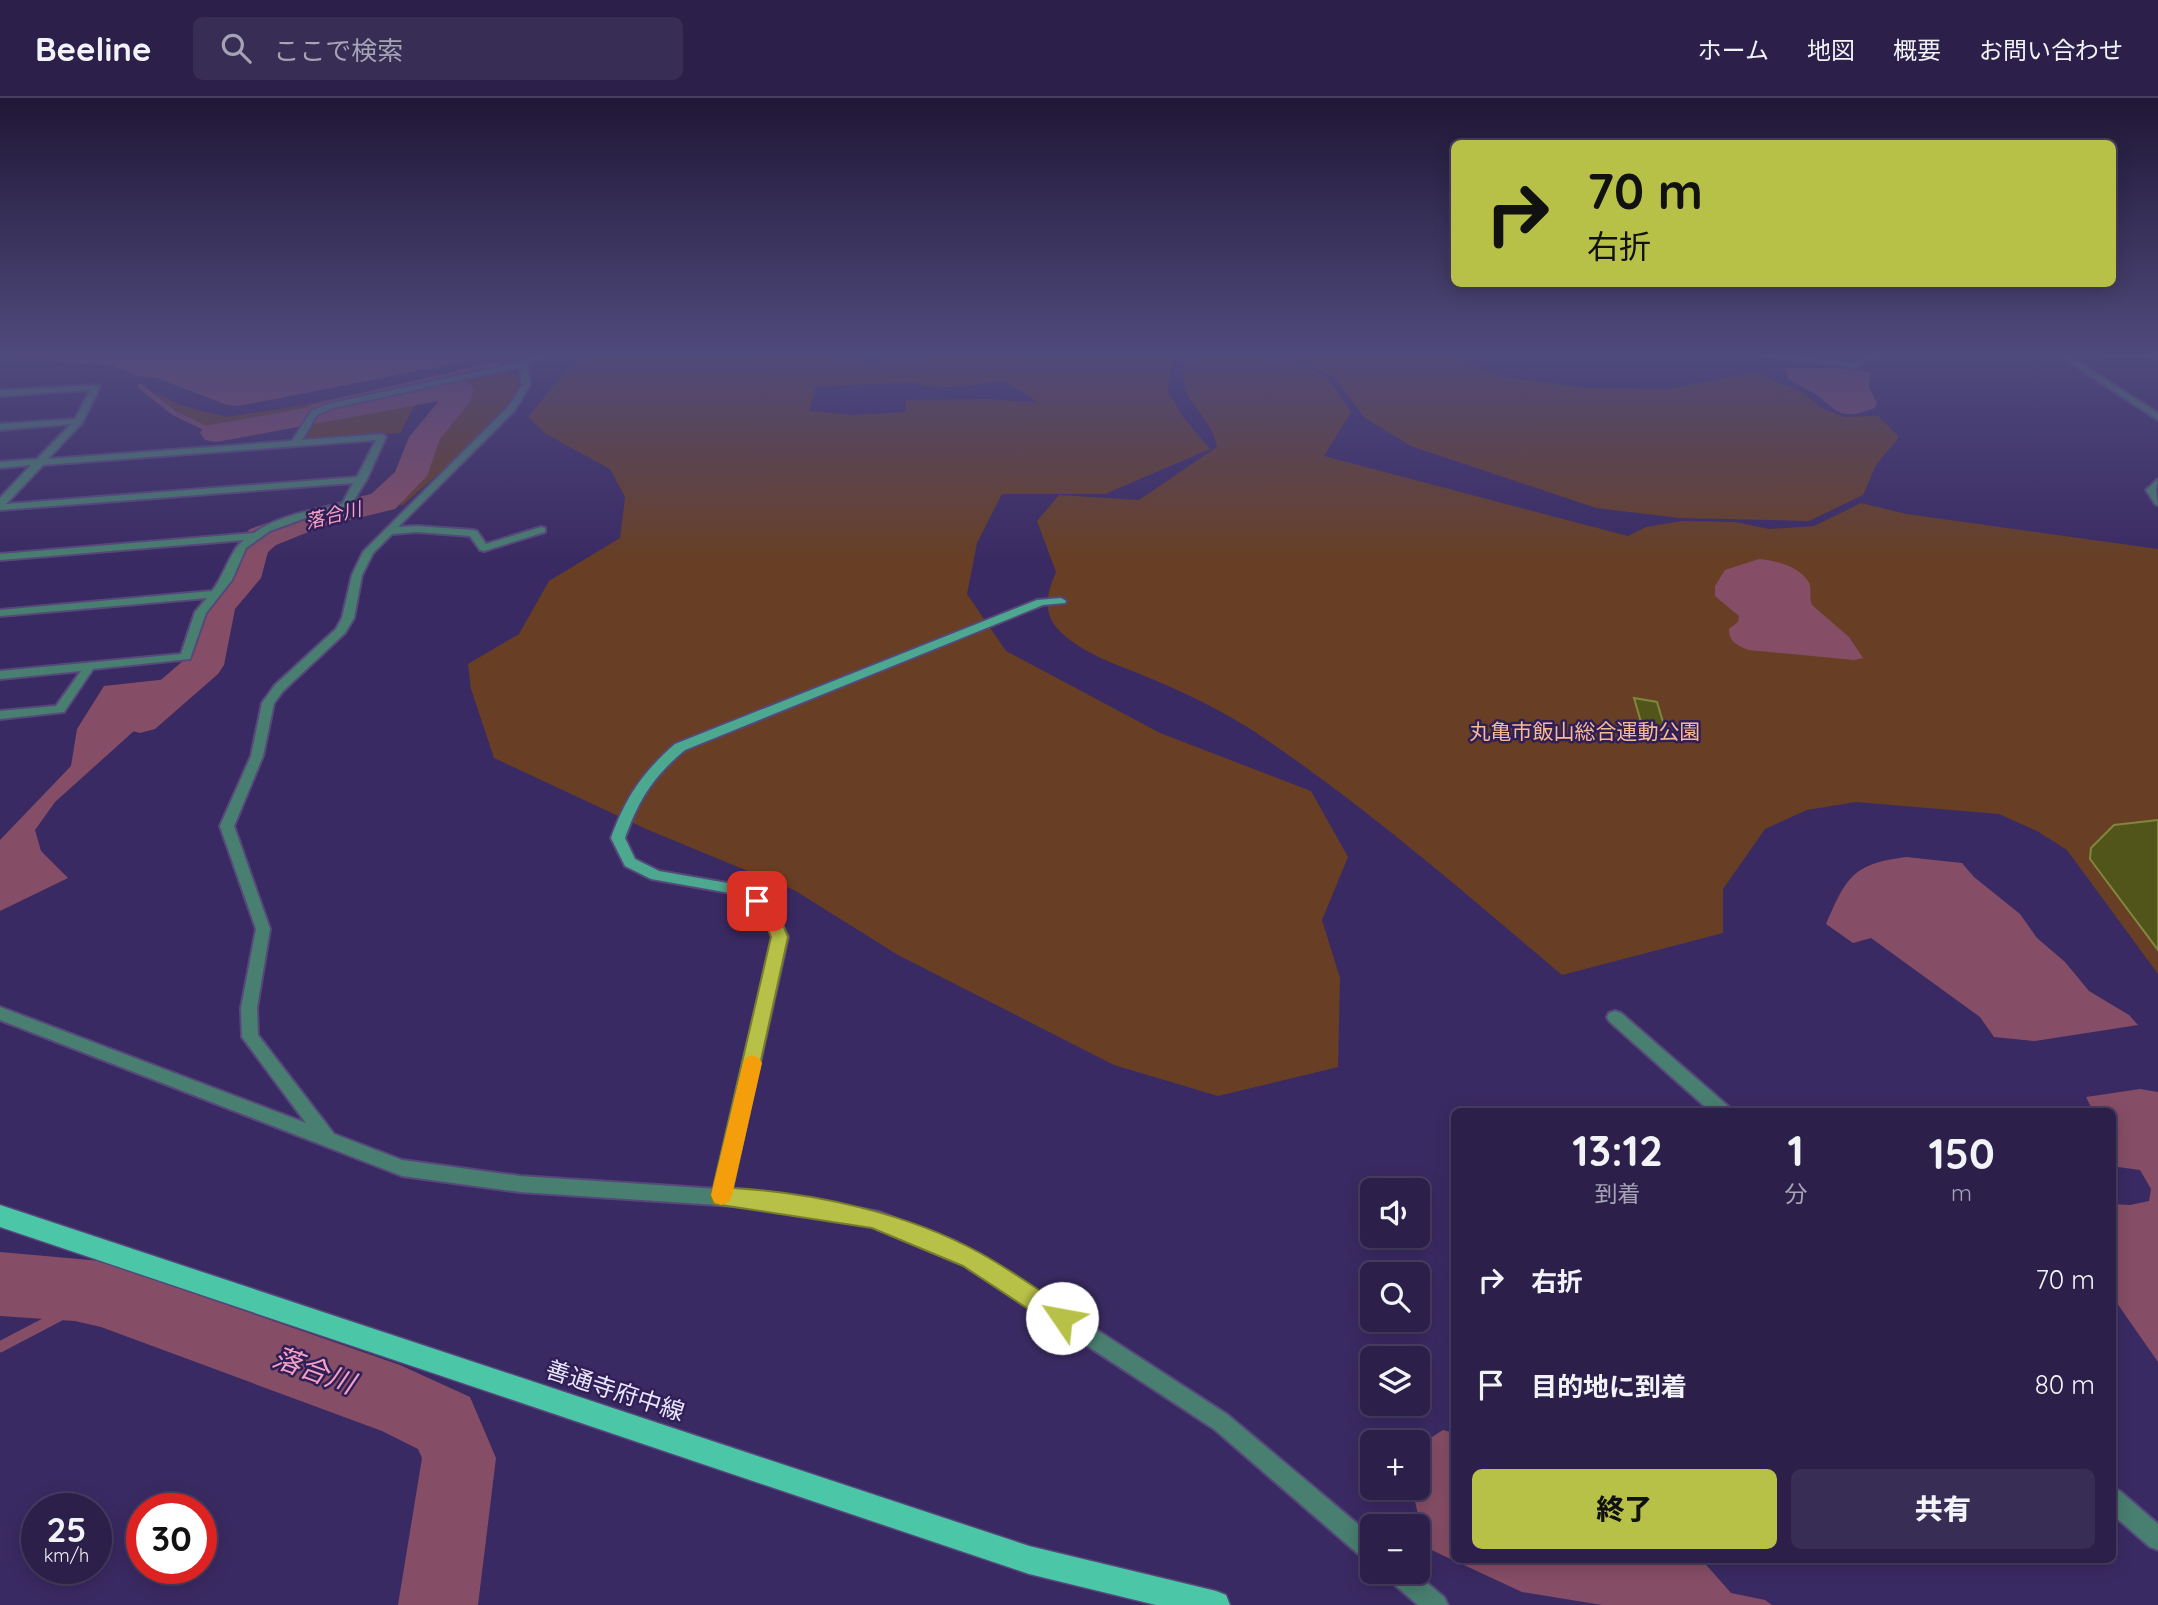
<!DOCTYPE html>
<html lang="ja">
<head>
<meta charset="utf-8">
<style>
  body { margin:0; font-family:Quicksand,"Noto Sans JP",sans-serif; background:#382d54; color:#f1f3f6; height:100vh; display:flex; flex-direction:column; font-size:26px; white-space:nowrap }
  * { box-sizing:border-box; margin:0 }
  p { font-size:23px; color:#a6a3b5 }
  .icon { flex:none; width:38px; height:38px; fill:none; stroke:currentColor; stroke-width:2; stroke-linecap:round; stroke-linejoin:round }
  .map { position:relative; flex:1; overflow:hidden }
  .sheet { position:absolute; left:1451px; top:1010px; width:665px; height:455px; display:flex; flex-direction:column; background:#2c204a; border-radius:10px; box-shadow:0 4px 18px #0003,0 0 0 2px #483e62 }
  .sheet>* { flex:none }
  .hud { position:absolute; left:1451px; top:42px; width:665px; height:147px; border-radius:10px; box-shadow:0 4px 18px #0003,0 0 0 2px #483e62; background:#b8c147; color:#111; overflow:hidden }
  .fabs { position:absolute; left:1360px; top:1080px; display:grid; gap:14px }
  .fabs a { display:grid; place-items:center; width:70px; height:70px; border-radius:10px; background:#2c204a; box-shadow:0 4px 18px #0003,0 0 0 2px #483e62; font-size:35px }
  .speed { position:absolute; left:21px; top:1395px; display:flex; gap:14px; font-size:35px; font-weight:700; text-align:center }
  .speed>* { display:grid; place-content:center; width:91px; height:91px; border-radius:50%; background:#2c204a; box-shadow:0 4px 18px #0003,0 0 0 2px #483e62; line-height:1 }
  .speed small { font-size:18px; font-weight:400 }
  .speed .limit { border:10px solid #d22; background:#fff; color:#111 }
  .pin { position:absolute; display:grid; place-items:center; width:60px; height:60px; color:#fff; margin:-30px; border-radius:14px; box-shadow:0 4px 10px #0006 }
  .me { position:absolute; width:77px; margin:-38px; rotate:303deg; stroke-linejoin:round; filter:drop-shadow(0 0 5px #0008) }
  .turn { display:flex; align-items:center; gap:24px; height:147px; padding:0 21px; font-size:32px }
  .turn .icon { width:91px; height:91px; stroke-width:2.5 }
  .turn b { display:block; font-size:49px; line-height:60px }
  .eta { display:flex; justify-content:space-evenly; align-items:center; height:119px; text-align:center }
  .eta b { font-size:42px; font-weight:800; line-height:49px }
  .button { display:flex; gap:14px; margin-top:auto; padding:14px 21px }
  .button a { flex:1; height:80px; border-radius:10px; background:#b8c147; color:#111; font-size:28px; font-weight:800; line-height:80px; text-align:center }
  .button a+a { background:#382d54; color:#f1f3f6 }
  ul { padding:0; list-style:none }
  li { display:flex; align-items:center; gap:21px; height:105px; padding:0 21px }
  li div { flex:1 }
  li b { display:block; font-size:26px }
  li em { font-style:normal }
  header { display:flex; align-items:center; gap:42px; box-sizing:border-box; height:98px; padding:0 35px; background:#2c204a; border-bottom:2px solid #483e62 }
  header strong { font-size:33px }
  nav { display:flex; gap:38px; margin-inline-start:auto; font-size:24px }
  .search { width:490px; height:63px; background:#382d54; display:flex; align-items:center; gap:18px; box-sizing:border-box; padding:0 24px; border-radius:10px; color:#a6a3b5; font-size:26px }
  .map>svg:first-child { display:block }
</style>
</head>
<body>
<header>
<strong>Beeline</strong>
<div class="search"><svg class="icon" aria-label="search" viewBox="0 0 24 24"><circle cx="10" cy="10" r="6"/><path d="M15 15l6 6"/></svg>ここで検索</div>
<nav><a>ホーム</a><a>地図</a><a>概要</a><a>お問い合わせ</a></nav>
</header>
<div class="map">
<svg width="2158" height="1507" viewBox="0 0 2158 1507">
  <rect width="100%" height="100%" fill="#3a2a63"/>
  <g fill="#683f24" fill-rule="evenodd">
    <path d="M592,253H806L868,266L918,261L939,253H1189L1174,261L1167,292L1183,319L1210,351L1105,396H1002L977,445L967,496L1006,553L1160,635L1311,693L1348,759L1322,822L1340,880L1338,969L1218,998L1114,967L898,857L794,792L646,731L494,660L471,591L468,566L519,536L549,483L620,440L625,399L610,371L546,336L528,319L562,277ZM1003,282L1039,305L990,301L905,302L906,314L853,317L809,313L816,288L913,285C942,293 974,288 1003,282Z"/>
    <path d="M1197,253H1253L1293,265L1327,279L1351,314L1324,358L1628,438L1646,429L1682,423L1735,424L1769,431L1814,428L1861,405L1907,416L2158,451V876L2067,752L2037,733L1999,716L1856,704L1807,712L1765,731L1723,791V835L1562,877C1464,794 1365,708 1258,636C1228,616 1192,598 1159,584C1126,569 1080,557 1056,529C1042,511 1048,493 1056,474L1037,423L1059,397L1139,402L1217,349C1211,311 1171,306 1189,257Z"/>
    <polygon points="1266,253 1438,253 1499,278 1587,290 1667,291 1755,274 1803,295 1821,310 1844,319 1878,318 1899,339 1876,367 1863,397 1809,423 1679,420 1596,410 1411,348 1365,320 1333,278"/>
    <polygon points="471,271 312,308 302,318 218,334 178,314 151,293 183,308 226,319 299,308"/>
    <path d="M506,273L521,280C518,311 429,383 403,407L386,405L414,379L431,337L458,303L464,289L332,312Z"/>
    <polygon points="419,299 400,335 311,342 306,339 319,318"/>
  </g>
  <g fill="#864e66">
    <polygon points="0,253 520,253 238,308 227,307 157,280 137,278 112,268 0,260"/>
    <path d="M1785,270H1839L1871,274L1869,289L1877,305L1875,310C1843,321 1842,318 1818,298C1809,291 1797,288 1788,280Z"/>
    <path d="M1759,461C1775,462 1801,469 1809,485C1812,491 1809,500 1812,507L1849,539L1863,560L1854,562L1748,552C1737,547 1729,544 1729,531L1738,524L1739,518L1715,498V488L1725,472Z"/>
    <polygon points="195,578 55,704 35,732 41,753 68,780 0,813 0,742 71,668 77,631 104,588"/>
    <path d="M1906,759L1962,765L1974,779L2020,816L2037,840L2065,864L2089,893L2129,917L2138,927L2035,943L1994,939L1980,919L1871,840L1853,845L1826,826C1847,779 1852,766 1906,759Z"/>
    <polygon points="2140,991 2158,994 2158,1264 2112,1198 2112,1106 2130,1107 2149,1103 2151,1091 2140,1072 2118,1069 2112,1054 2112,1013 2093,1013 2086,999"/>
    <polygon points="1443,1332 1454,1335 1454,1461 1701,1461 1731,1495 1765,1502 1772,1507 1602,1507 1522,1494 1425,1449 1415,1403 1406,1390 1418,1390 1418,1348"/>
  </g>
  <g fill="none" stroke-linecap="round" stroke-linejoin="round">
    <g stroke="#864e66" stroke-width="5">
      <polyline points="140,288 174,315 216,335"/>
      <polyline points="303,319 313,309 497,266"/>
    </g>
    <polyline stroke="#864e66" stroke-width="11" points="0,1249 101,1196"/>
    <g fill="#864e66" fill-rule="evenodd">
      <polygon points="459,282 469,285 474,291 470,304 440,341 427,378 395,411 321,429 276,447 268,454 261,480 235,511 224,567 218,576 155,631 140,635 125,631 118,622 125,613 184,562 197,509 224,477 238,443 250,431 298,414 371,396 395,374 409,339 439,303 216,344 205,342 200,335 205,328"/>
      <polygon points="0,1154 101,1163 400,1267 470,1299 496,1360 478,1507 398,1507 422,1360 418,1351 382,1333 101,1229 75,1223 0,1218"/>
    </g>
  </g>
  <g fill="#51551a" stroke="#80863d" stroke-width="2">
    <polygon points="1634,600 1657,604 1666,634 1643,631"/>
    <polygon points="2158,722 2158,852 2090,761 2091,750 2114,727"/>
  </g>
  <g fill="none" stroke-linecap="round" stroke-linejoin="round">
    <defs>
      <g id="street">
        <path d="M548,253H559L528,267L530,287L514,313L398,429L417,428L473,432L477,433L486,446L541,429L545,430V434L484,453L480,452L470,438L417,434L392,436L373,455L362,477L354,520L345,535L283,593L274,605L263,658L234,728L270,831L257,910L258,937L334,1036L402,1062L520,1078L764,1094L880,1114L978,1155L1228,1317L1372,1438V1464L1364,1461L1214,1331L964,1167L872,1128L764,1110L520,1094L402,1078L0,922V909L306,1025L242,939L241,910L256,831L220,728L251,658L262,605L275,587L336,531L342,520L352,477L363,454L508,309L522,287L520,269L333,310L317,317L302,342L382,336L386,339L367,381L349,410L311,418L270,433L246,450L232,482L206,515L190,561L93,571L64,614L0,621V613L56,608L81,573L0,581V573L181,556L195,514L207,500L0,518V512L212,493C224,479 230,452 244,442L0,462V456L254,435C279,417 313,412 342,406L353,385L0,412V400L31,367L0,370V364L37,361L71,326L0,332V326L75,321L90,292L0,298V292L99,287L100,289L82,325L48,361L292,343L311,313L327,306L522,264ZM376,342L357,379L6,406L43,367Z"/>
        <polygon points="1743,253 1853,265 1883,253 1895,253 1854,269 1786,263"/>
        <polygon points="2052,253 2158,256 2158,260 2066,256 2158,315 2158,322"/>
        <polygon points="2158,381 2156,392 2158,407 2155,406 2146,392"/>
        <polygon points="1615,913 1621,915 1728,1008 1730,1013 1710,1013 1609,923 1607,919 1609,915"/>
        <polygon points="2112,1390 2120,1393 2158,1426 2158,1452 2150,1449 2112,1416"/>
        <polygon points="1386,1474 1414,1474 1444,1499 1448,1507 1418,1507 1389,1482"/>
      </g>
      <path id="secondary" d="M1061,500L1066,503L1065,505L1043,507L685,652C653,679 639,701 625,740L635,761L659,773L750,789L774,808L788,839L730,1099L727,1105L721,1107L715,1105L712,1099L772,839L763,815L741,797L651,781L625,768L611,740C626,699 642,675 675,646L1037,502Z"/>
      <polygon id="primary" points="0,1107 1029,1448 1216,1493 1226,1497 1230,1507 1156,1507 1029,1476 0,1129"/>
    </defs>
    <use href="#street" stroke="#56487b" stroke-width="4"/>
    <use href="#secondary" stroke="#56487b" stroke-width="4"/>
    <use href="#primary" stroke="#56487b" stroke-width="3"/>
    <use href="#street" fill="#497f70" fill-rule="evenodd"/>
    <use href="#secondary" fill="#4ca88f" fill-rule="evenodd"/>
    <use href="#primary" fill="#4bc7a8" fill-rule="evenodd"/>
  </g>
  <linearGradient id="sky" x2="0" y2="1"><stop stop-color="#201736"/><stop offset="0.55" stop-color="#4f4a7c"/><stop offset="1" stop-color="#4f4a7c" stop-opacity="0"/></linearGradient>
  <rect width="2158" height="464" fill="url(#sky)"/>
  <path fill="#b8c147" stroke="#787d2e" stroke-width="2" d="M757,797L775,808L788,839L733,1090C814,1095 908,1115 980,1155C1011,1172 1040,1193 1070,1213L1073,1220L1070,1228L1062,1231L1054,1228L963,1168L872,1130L714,1106L711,1099L771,839L762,815L749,803Z"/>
  <polygon fill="#f59e0b" points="752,957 759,960 762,965 732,1097 729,1104 721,1107 714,1104 711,1097 743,965 745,960"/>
  <g text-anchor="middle" stroke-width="5" stroke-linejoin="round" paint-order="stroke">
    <g font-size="19" font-style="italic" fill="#f6a0c4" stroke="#301f57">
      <text transform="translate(333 417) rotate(-14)" y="7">落合川</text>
    </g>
    <g font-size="21" fill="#f7b993" stroke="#301f57">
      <text x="1585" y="641">丸亀市飯山総合運動公園</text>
    </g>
    <g font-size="24" fill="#e8e5fa" stroke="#301f57">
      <text transform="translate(615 1293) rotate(18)" y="8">善通寺府中線</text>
    </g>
    <g font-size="28" font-style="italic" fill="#f6a0c4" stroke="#301f57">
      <text transform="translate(314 1272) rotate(20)" y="10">落合川</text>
    </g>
  </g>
</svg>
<div class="fabs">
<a><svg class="icon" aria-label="sound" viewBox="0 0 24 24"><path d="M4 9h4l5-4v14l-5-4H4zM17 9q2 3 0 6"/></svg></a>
<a><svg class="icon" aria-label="search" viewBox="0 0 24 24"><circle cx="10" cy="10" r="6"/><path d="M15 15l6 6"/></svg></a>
<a><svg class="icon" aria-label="layers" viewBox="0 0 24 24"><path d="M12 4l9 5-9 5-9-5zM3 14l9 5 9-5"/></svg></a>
<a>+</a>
<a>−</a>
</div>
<div class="speed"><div>25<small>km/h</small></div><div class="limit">30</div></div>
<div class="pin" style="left:757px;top:803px;background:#d93025"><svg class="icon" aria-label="arrive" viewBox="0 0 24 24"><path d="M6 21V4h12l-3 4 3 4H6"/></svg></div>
<svg class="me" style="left:1062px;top:1220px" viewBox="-20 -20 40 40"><circle r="19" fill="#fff"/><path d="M0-13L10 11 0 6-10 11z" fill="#b8c147"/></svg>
<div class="hud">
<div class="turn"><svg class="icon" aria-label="right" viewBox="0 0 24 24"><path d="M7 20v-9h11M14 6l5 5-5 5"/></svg><div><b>70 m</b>右折</div></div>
</div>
<section class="sheet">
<div class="eta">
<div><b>13:12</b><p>到着</p></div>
<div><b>1</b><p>分</p></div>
<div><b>150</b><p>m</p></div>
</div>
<ul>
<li><svg class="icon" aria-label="right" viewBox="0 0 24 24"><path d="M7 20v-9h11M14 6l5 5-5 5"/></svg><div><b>右折</b></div><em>70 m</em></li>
<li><svg class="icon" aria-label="arrive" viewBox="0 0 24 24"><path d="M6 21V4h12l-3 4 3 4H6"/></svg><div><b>目的地に到着</b></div><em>80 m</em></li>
</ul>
<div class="button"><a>終了</a><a>共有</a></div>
</section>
</div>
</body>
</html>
